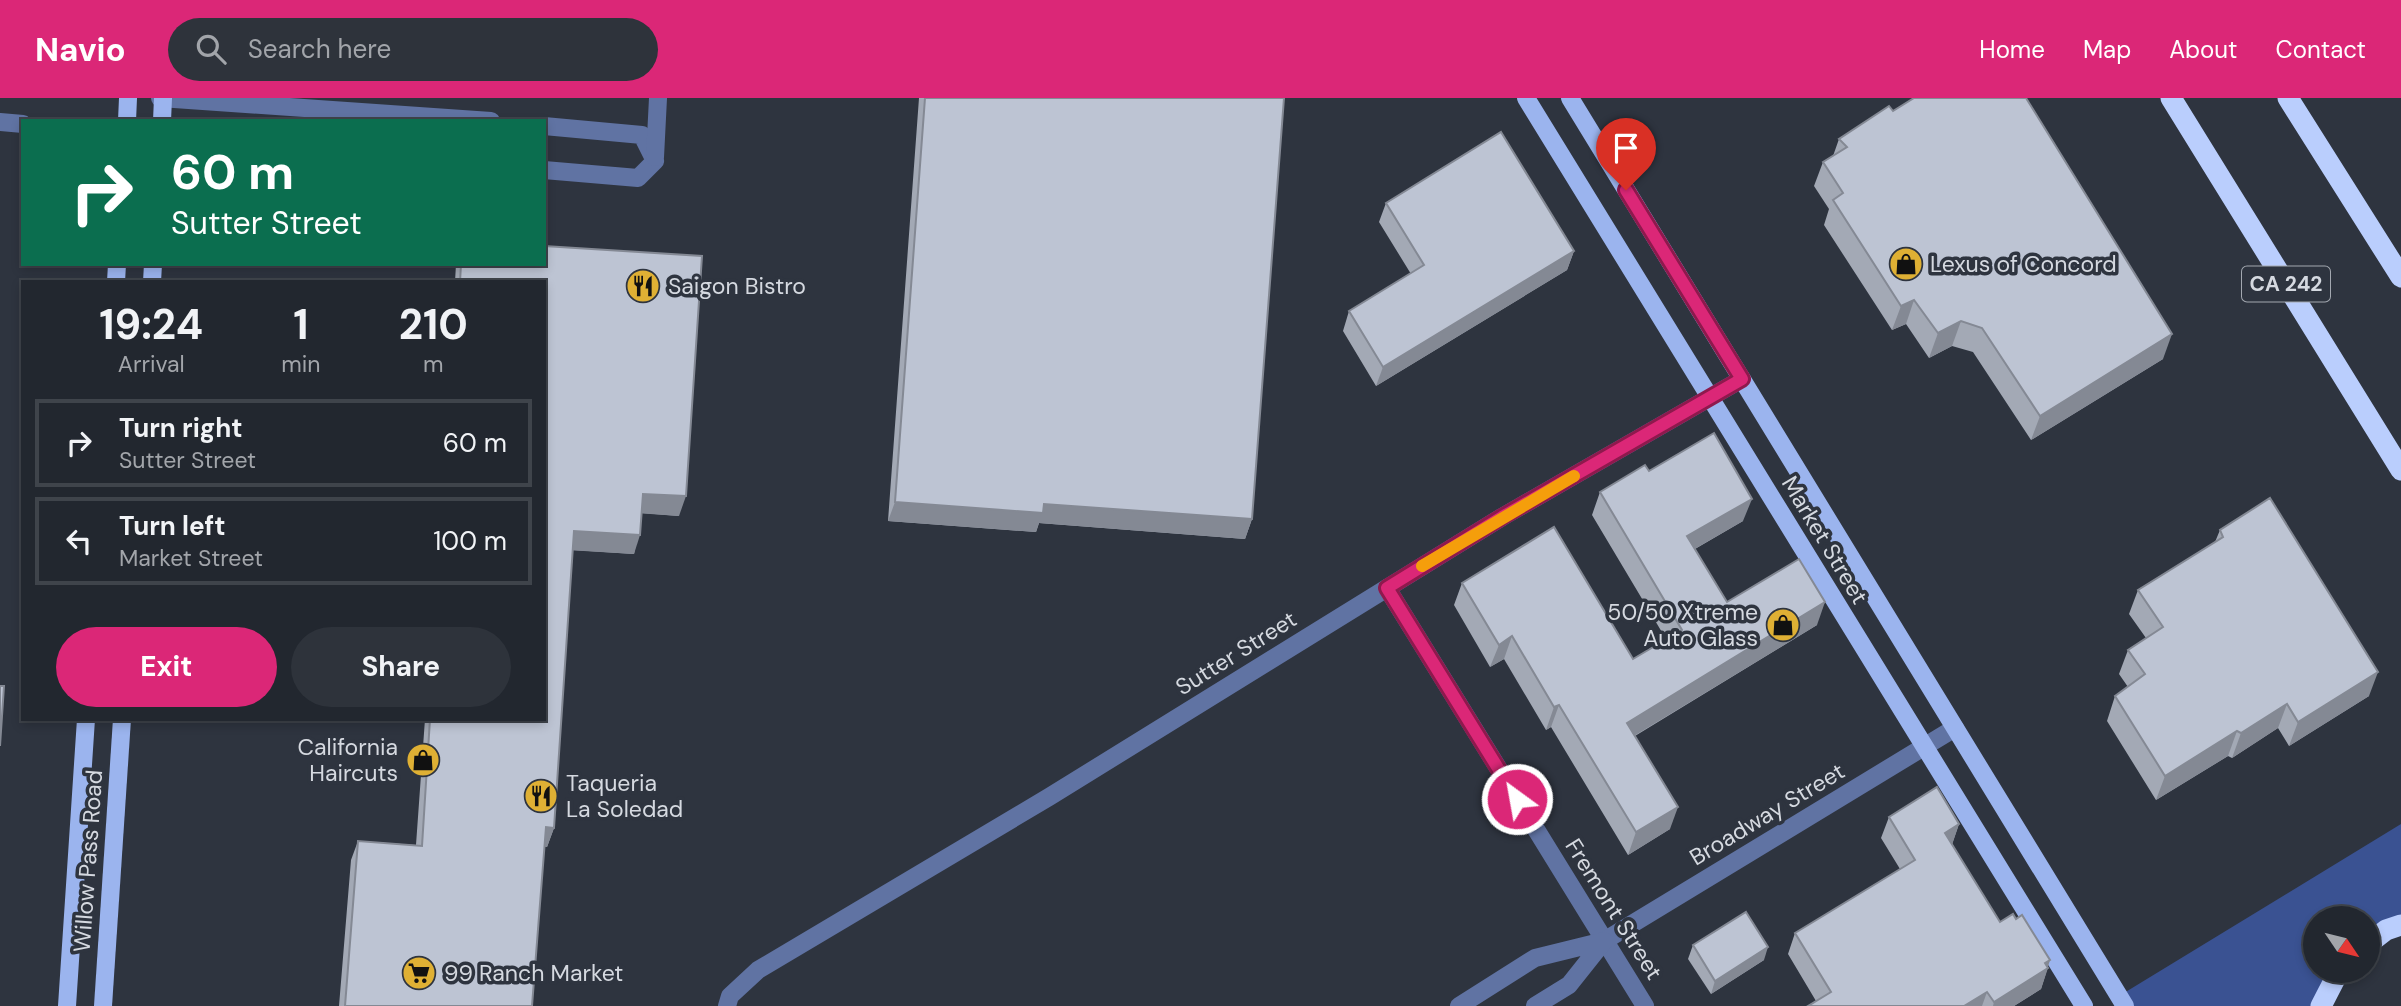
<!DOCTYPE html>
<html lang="en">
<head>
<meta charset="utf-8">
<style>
  body { margin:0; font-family:"DM Sans",sans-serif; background:#2e333b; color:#f1f3f6; height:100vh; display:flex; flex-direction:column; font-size:26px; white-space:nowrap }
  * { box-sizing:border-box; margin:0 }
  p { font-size:23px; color:#a2a5aa }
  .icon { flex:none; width:38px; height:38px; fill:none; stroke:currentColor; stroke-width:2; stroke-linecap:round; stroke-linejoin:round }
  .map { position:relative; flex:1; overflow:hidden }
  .sheet { position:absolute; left:21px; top:182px; width:525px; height:441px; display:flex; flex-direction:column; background:#22272f; border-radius:0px; box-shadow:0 4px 10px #0003,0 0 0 2px #3f444b }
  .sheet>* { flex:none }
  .top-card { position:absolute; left:21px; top:21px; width:525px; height:147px; border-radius:0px; box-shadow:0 4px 10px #0003,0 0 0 2px #3f444b; background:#0b6e4f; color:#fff; overflow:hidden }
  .needle { width:46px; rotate:125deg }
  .controls { position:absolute; left:2303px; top:808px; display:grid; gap:14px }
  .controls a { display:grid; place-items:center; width:77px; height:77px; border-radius:50%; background:#22272f; box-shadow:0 4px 10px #0003,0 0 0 2px #3f444b; font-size:35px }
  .pin { position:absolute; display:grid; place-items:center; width:60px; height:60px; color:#fff; margin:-72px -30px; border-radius:50% 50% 50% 0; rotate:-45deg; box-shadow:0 0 7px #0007 }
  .pin .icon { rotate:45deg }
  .me { position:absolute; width:77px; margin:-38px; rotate:328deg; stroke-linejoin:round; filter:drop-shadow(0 0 5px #0008) }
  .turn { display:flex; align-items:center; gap:24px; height:147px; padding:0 35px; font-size:32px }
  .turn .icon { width:91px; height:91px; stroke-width:2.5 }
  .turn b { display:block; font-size:49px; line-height:60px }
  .eta { display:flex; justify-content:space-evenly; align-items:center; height:119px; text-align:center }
  .eta b { font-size:42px; font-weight:700; line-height:49px }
  .action { display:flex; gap:14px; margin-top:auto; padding:14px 35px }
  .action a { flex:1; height:80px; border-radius:42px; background:#db2777; color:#fff; font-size:28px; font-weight:700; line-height:80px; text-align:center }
  .action a+a { background:#2e333b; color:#f1f3f6 }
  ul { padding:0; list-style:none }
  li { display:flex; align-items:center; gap:21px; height:88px; margin:0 14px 10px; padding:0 21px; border:4px solid #3f444b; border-radius:0px }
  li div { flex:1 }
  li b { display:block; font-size:26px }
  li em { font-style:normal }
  header { display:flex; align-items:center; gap:42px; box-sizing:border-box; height:98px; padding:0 35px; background:#db2777; color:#fff }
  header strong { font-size:33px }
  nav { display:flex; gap:38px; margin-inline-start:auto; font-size:24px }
  .search { width:490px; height:63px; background:#2e333b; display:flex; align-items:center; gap:18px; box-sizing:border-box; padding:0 24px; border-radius:38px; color:#a2a5aa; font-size:26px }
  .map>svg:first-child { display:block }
</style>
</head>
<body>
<header>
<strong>Navio</strong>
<div class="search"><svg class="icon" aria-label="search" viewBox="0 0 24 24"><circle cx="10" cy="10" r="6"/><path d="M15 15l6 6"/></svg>Search here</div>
<nav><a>Home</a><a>Map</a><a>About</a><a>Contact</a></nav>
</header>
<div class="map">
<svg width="2401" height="908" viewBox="0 0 2401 908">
  <rect width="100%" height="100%" fill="#2e343f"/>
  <polygon fill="#3a5292" points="2401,726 2401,827 2368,846 2368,821 2315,821 2315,873 2339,873 2321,908 2125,908 2119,898"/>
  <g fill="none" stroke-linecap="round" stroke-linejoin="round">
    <g stroke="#6073a3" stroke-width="18">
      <polyline points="160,0 491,23"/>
      <polyline points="0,24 23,26"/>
      <polyline points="544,28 642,37 655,63 638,80 544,72"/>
      <polyline points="655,59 658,0"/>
      <polyline points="1387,490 1645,908"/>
      <polyline points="1604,843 1955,630"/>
      <polyline points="727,908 730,898 758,872 1049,699 1502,419 1742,281"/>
      <polyline points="1459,908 1535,860 1604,843 1569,887 1535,908"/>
    </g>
    <g stroke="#9bb4ee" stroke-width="18">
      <polyline points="1526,0 2084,908"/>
      <polyline points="1570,0 2125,908"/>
      <polyline points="127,23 128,0"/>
      <polyline points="162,23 163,0"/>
      <polyline points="116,184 117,166"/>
      <polyline points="152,184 153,166"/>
      <polyline points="67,908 86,621"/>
      <polyline points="103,908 122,621"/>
    </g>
    <g stroke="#bacefd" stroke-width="21">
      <polyline points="2171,0 2401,372"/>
      <polyline points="2288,0 2401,179"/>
      <polyline points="2368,846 2386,832 2401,827"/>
      <polyline points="2321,908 2339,873"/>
    </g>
  </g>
  <g fill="#a3a9b5">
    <polygon points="919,0 1284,0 1252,421 1245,441 1039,425 1036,434 888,423"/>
    <polygon points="1893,13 2163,261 2031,342 1973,254 1952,248 1929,260 1906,226 1892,232 1824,127 1829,111 1814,88 1823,64 1833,58 1839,41"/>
    <polygon points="1386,105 1574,153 1567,172 1376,288 1343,233 1349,213 1411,176 1379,124"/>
    <polygon points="456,166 544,166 679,418 642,415 634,456 573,452 554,730 547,749 544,748 532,908 339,908 351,762 358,743 416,747 425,621 544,621 544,184 455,184"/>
    <polygon points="1649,373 1743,423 1695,451 1727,504 1817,527 1635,638 1670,731 1628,757 1551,629 1546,632 1504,561 1490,569 1454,507 1462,485 1633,561 1666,541 1592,417 1600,394"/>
    <polygon points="2220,432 2369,598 2289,648 2278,630 2232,660 2228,658 2156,702 2107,623 2115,598 2128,589 2119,576 2128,552 2146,540 2129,516 2138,492 2215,444"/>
    <polygon points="1889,719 1959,726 1952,746 2000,824 2016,821 2050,862 2041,891 2014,908 1808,908 1816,903 1788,856 1795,835 1900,771 1881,740"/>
    <polygon points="1693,847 1764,862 1711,896 1688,861"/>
  </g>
  <g fill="#848994">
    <polygon points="1574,153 1567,172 1376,288 1383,269"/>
    <polygon points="1914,202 1906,226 1892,232 1901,208"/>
    <polygon points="1961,223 1952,248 1929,260 1938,235"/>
    <polygon points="2172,236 2163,261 2031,342 2040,318"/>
    <polygon points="643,396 686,398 679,418 636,415"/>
    <polygon points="1752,401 1743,423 1679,460 1687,438"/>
    <polygon points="895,404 1044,406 1252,421 1245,441 1039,425 1036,434 888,423"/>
    <polygon points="574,433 640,437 634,456 567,452"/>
    <polygon points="1825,504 1817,527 1619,647 1627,625"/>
    <polygon points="1512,538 1504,561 1490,569 1499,547"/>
    <polygon points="2378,574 2369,598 2289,648 2298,624"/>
    <polygon points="2287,606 2278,630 2232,660 2241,635"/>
    <polygon points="1559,607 1551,629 1546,632 1554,609"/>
    <polygon points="2237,633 2228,658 2156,702 2165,678"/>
    <polygon points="1678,709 1670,731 1628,757 1636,734"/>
    <polygon points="1959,726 1952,747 1945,735"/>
    <polygon points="546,729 554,730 547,749 539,748"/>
    <polygon points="1768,849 1764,862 1711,896 1715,883"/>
    <polygon points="2050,862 2047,871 2048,870 2041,891 2014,908 1993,908 1994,904"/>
    <polygon points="1987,894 1982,908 1964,908"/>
  </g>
  <g fill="#bdc4d3" stroke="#848994" stroke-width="2">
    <polygon points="925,0 1284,0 1252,421 1044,406 1043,415 895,404"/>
    <polygon points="1914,0 2026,0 2172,236 2040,318 1982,230 1961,223 1938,235 1914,202 1901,208 1833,102 1843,95 1823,64 1847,49 1839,41 1889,8 1893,13"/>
    <polygon points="1501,34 1574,153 1383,269 1349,213 1424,167 1386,105"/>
    <polygon points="544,148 702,158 686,398 643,396 640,437 574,433 554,730 546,729 532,908 345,908 358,743 422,748 430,621 544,621 544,184 460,184 461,166 544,166"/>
    <polygon points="1714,335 1752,401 1687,438 1727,504 1799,461 1825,504 1627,625 1678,709 1636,734 1559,607 1554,609 1512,538 1499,547 1462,485 1554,429 1633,561 1682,532 1600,394 1645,367 1649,373"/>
    <polygon points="2270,400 2378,574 2298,624 2287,606 2241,635 2237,633 2165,678 2115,598 2145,576 2128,552 2163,529 2138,492 2223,439 2220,432"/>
    <polygon points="0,588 4,588 0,648"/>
    <polygon points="1937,689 1959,726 1945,735 2000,824 2013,816 2016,821 2022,817 2050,862 2045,865 2048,870 1994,904 1987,894 1964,908 1808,908 1831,894 1795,835 1915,762 1889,719"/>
    <polygon points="1746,814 1768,849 1715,883 1693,847"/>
  </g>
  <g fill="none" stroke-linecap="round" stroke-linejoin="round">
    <defs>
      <polyline id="route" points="1517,701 1387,490 1502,419 1742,281 1626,92"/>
    </defs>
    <use href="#route" stroke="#8e194d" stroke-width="18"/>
    <use href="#route" stroke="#db2777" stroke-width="12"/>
    <polyline stroke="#f59e0b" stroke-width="12" points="1422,468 1574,378"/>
  </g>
  <defs>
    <symbol id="shop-disc" viewBox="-11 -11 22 22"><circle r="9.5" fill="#dfb034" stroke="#2e343f"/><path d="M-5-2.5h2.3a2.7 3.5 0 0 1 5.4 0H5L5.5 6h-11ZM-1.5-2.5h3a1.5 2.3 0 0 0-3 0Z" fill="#111"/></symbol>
    <symbol id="restaurant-disc" viewBox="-11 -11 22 22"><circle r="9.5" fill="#dfb034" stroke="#2e343f"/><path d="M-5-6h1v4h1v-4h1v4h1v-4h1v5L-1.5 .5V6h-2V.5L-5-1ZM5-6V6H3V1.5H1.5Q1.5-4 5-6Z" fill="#111"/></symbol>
    <symbol id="supermarket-disc" viewBox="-11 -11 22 22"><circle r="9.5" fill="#dfb034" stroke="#2e343f"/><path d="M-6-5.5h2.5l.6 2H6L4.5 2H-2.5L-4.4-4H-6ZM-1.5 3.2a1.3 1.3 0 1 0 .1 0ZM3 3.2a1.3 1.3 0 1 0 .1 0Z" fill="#111"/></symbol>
  </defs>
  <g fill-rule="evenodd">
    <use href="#shop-disc" x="1887" y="147" width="38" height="38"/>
    <use href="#restaurant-disc" x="624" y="169" width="38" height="38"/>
    <use href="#shop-disc" x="1764" y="508" width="38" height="38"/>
    <use href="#shop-disc" x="404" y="643" width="38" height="38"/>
    <use href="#restaurant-disc" x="522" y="679" width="38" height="38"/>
    <use href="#supermarket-disc" x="400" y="856" width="38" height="38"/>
  </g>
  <g text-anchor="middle" stroke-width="7" stroke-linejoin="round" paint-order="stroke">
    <rect fill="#2e343f" stroke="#a3a8b0" stroke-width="2" x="2242" y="168.5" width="88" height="35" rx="5"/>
    <g font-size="21" font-weight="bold" fill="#d5d9e0">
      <text x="2286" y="193">CA 242</text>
    </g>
    <g font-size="23" fill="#d5d9e0" stroke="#2e343f" text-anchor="start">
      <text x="1930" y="174">Lexus of Concord</text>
      <text x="668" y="196">Saigon Bistro</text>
      <text x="1758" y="522" text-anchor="end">50/50 Xtreme<tspan x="1758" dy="26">Auto Glass</tspan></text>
      <text x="398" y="657" text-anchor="end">California<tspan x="398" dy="26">Haircuts</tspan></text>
      <text x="566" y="693">Taqueria<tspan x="566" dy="26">La Soledad</tspan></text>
      <text x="444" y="883">99 Ranch Market</text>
    </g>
    <g font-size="23" fill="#d5d9e0" stroke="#2e343f">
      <text transform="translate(1825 442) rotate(59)" y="8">Market Street</text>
      <text transform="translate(1236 555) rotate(-32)" y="8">Sutter Street</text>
      <text transform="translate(1767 716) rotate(-31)" y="8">Broadway Street</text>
      <text transform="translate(88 763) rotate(-86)" y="8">Willow Pass Road</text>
      <text transform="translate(1614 811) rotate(58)" y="8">Fremont Street</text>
    </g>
  </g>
</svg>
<div class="controls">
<a><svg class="needle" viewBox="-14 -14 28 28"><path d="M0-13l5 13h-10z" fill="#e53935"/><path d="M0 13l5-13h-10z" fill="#a2a5aa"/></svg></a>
</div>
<div class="pin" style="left:1626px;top:92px;background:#d93025"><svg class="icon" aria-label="arrive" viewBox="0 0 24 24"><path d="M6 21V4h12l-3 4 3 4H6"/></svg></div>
<svg class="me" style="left:1517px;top:701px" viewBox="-20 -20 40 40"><circle r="17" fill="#db2777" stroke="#fff" stroke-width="3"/><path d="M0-11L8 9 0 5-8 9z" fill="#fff"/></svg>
<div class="top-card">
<div class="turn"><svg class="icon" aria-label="right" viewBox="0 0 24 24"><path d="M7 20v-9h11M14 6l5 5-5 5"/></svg><div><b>60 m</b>Sutter Street</div></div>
</div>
<section class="sheet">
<div class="eta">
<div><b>19:24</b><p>Arrival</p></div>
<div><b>1</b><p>min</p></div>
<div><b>210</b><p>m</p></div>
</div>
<ul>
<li><svg class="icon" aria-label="right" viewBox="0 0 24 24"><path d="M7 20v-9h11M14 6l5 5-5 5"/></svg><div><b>Turn right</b><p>Sutter Street</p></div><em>60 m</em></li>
<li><svg class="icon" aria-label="left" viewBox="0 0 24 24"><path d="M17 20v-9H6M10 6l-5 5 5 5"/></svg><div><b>Turn left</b><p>Market Street</p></div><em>100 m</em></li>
</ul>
<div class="action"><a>Exit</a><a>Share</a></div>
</section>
</div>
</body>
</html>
